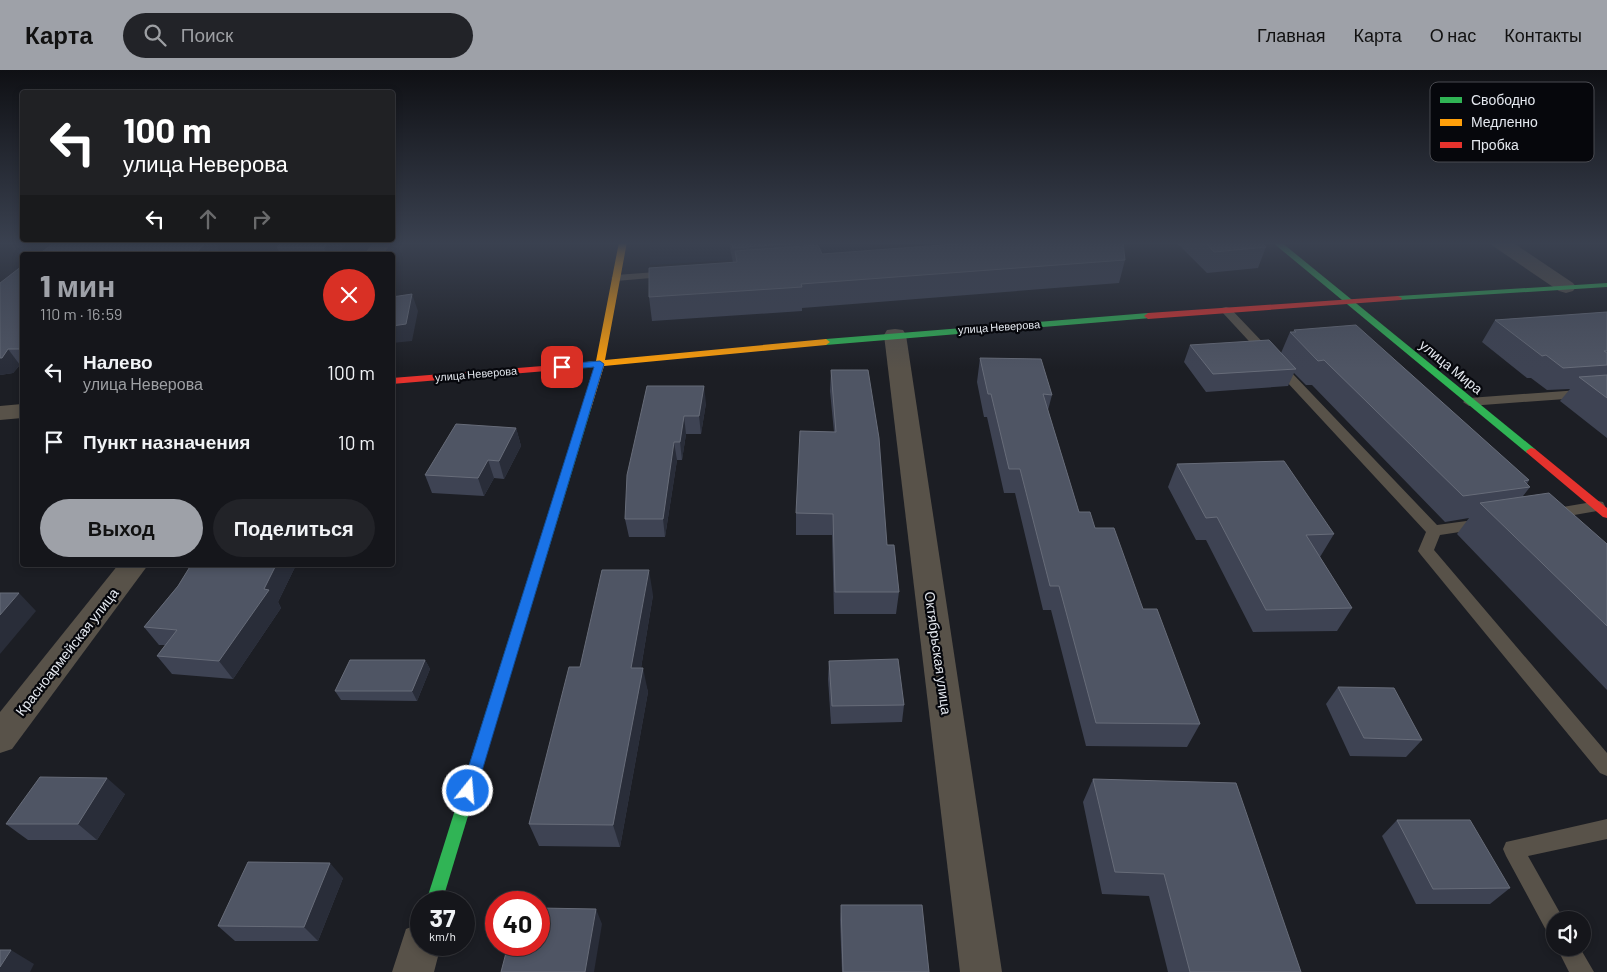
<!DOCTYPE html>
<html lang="ru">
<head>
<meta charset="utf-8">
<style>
  body { margin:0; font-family:Barlow,sans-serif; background:#222328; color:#f1f3f6; height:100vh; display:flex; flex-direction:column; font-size:19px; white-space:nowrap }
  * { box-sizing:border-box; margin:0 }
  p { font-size:16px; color:#9d9fa3 }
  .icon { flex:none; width:28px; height:28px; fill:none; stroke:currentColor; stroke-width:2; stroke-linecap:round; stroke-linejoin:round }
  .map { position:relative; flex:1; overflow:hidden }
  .sheet { position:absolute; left:20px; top:182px; width:375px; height:315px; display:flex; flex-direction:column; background:#15161b; border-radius:5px; box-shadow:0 2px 8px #0003,0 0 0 1px #34353a }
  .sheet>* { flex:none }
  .banner { position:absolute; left:20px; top:20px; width:375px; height:152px; border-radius:5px; box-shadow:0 2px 8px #0003,0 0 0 1px #34353a; background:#202124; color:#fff; overflow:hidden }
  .fabs { position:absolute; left:1546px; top:841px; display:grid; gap:10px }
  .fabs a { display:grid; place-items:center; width:45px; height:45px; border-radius:50%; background:#15161b; box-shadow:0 2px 8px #0003,0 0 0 1px #34353a; font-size:25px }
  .speed { position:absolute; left:410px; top:821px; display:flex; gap:10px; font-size:25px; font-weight:700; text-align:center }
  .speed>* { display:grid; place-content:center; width:65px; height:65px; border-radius:50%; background:#15161b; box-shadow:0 2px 8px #0003,0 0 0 1px #34353a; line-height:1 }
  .speed small { font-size:12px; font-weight:400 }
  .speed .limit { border:8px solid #d22; background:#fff; color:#111 }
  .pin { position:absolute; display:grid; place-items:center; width:42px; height:42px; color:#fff; margin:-21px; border-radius:10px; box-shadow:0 2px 8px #0006 }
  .me { position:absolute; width:55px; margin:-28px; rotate:17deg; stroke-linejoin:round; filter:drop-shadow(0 0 4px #0008) }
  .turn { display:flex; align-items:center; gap:18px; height:105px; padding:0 20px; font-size:22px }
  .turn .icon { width:65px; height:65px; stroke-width:2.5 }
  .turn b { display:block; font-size:35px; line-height:42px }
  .lanes { display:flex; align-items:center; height:48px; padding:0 20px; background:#0003; justify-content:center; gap:25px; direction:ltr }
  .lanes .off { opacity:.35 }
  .round { display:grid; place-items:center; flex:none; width:52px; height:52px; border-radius:26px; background:#222328 }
  .overview { display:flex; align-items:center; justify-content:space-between; height:85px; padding:0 20px }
  h1 { font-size:30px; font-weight:800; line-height:38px; color:#9ea1a8 }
  .action { display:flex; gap:10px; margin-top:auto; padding:10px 20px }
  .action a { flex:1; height:58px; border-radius:30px; background:#9ea1a8; color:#111; font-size:20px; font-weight:800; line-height:58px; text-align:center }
  .action a+a { background:#222328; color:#f1f3f6 }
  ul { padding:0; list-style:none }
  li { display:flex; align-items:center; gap:15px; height:70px; padding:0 20px }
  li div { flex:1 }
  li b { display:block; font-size:19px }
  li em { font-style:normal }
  header { display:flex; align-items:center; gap:30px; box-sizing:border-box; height:70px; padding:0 25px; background:#9ea1a8; color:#111 }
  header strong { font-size:24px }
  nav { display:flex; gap:28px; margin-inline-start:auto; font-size:18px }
  .search { width:350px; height:45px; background:#222328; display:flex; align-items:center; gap:12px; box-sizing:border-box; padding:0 18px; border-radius:28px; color:#9d9fa3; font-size:19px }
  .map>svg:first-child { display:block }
</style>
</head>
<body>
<header>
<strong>Карта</strong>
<div class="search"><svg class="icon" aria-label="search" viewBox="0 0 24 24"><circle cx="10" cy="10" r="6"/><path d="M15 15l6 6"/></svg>Поиск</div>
<nav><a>Главная</a><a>Карта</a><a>О нас</a><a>Контакты</a></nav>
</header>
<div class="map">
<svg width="1607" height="902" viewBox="0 0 1607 902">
  <rect width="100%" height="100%" fill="#1c1e24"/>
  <polygon fill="#1e2433" points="650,172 869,172 873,182 650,195"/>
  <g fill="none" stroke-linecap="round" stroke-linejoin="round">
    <g fill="#585249" fill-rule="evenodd">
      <polygon points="670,201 675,204 674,206 616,211 611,208 616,205"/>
      <polygon points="1226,237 1230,238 1437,455 1481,449 1486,450 1489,454 1486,458 1440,465 1434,480 1607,683 1607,706 1600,703 1421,485 1418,481 1426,462 1222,242 1220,240 1222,238"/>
      <polygon points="1607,318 1607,326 1469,336 1463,332 1469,328"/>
      <polygon points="1598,431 1603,432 1605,436 1603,440 1551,449 1546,448 1544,444 1546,440 1551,439"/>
      <polygon points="1607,749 1607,769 1528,786 1564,850 1555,850 1555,865 1547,862 1506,786 1503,779 1506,772"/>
      <polygon points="1557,878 1580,878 1594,902 1569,902"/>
    </g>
    <g fill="#585249" fill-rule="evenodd">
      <polygon points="373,172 392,172 383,185 364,185"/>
      <polygon points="1490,172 1512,172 1573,213 1576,217 1573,221 1566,223 1559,221 1493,176"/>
      <polygon points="895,259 903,260 906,265 1002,902 960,902 884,265 887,260"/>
      <polygon points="22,334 22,348 0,350 0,336"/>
      <polygon points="118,495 148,495 12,679 0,683 0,642"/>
      <polygon points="421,853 421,875 441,875 434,902 392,902 406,859"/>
    </g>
    <g fill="#30b455" fill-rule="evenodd">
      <polygon points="1272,172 1281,172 1535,379 1536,381 1535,383 1527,383"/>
      <polygon points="1607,213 1607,217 1398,230 1394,228 1398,226"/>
      <polygon points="1148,243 1151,244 1151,248 826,275 822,272 826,269"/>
      <polygon points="586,336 591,339 442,832 426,832 581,339"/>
    </g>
    <polygon fill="#ff9f0a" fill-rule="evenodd" points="619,172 627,172 605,290 826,269 830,272 826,275 604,296 591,339 586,342 583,341 581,339 594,297 555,301 550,298 555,295 596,291"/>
    <g fill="#e5322d" fill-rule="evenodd">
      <polygon points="1398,226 1402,228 1401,230 1148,249 1144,246 1148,243"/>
      <polygon points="555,295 560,298 558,300 392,314 392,308"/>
      <polygon points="1531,378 1535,379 1607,438 1607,448 1603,447 1527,383 1526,381"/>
    </g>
  </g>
  <g fill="#3e4353">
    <polygon points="282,172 347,172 336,185 280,185 277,177"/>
    <polygon points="729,172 814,172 814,175 822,184 1125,190 1119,213 802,238 802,241 652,251 649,227 733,193"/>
    <polygon points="1176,172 1261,172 1266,177 1258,198 1207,203"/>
    <polygon points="22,196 22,295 20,295 13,303 0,305 0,213"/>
    <polygon points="1607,242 1607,368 1560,331 1570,319 1547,320 1531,308 1527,308 1482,272 1495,250"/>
    <polygon points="1294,260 1529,410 1527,414 1530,417 1523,426 1607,474 1607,620 1457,464 1469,448 1445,452 1312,315 1306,315 1294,303 1288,316 1206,322 1184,292 1190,275 1281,283 1290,262 1293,262"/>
    <polygon points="980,288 1052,325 1048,340 1079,442 1095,458 1143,539 1200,654 1187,677 1086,676 1051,540 1043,540 1015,423 1004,423 987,347 984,347 977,312"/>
    <polygon points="831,300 887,475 899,522 896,544 834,544 832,465 796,465 796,443 834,362 830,321"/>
    <polygon points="647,316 706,333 701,364 686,364 682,390 677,390 665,467 629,467 625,449"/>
    <polygon points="516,358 521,376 504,409 494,408 484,426 432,423 425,405"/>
    <polygon points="1177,394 1334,464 1320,487 1352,538 1337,561 1253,562 1206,470 1196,470 1168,417"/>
    <polygon points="191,495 296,495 278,532 281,538 233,609 172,604 157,586 165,575 159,575 144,557 178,516"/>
    <polygon points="653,525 641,598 648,622 620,777 539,776 529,754 580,597"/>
    <polygon points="425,590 430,599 417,631 341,630 335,621"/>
    <polygon points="829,591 904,635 902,652 831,654 828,609"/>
    <polygon points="1338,617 1422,670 1406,687 1350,686 1326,634"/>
    <polygon points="1093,709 1301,902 1168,902 1149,826 1102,824 1083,732"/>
    <polygon points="125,724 97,770 28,770 6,754"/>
    <polygon points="1397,750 1510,818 1490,834 1416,834 1382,766"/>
    <polygon points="343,808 318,871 235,871 218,856"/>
    <polygon points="841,835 929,902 842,902 840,850"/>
  </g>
  <g fill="#292d39">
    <polygon points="206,172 216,172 219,180 215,185 194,185"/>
    <polygon points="329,172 347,172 336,185 327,185 324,178"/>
    <polygon points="412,224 418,241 412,271 392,273 392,256"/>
    <polygon points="8,279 20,295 13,303 0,305 0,288"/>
    <polygon points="704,316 706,333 701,364 699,346"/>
    <polygon points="684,346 686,364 682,390 680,372"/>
    <polygon points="516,358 521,376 504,409 499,391"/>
    <polygon points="674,372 677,390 665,467 663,449"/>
    <polygon points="488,390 494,408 484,426 478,408"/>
    <polygon points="276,495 296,495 278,532 281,538 233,609 219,591"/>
    <polygon points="649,500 653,525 637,622 631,598"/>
    <polygon points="19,523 36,541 0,584 0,545"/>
    <polygon points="425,590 430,599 417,631 412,621"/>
    <polygon points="643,598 648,622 620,777 613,755"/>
    <polygon points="107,708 125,724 97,770 78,754"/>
    <polygon points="330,793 343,808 318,871 304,857"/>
    <polygon points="596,839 602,854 594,902 585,902"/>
    <polygon points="11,880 34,894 30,902 0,902 0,897"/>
  </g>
  <g fill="#4f5564" stroke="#676c79">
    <polygon points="55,172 206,172 194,185 38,185"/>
    <polygon points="282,172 329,172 324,178 277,177"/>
    <polygon points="731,172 811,172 733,178"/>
    <polygon points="982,172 1123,172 1125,190 801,214 802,217 649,227 649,198 737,192 735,181 818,175 822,184"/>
    <polygon points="1205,172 1261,172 1266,177 1214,182"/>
    <polygon points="22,196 22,279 8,279 2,288 0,288 0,213"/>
    <polygon points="412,224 406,254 392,256 392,227"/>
    <polygon points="1607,242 1607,281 1604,281 1607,283 1607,295 1563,298 1546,285 1542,286 1495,250"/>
    <polygon points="1356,255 1529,410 1524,411 1530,417 1463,426 1324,290 1318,291 1290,262 1296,262 1294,260"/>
    <polygon points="1269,270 1296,299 1213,304 1190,275"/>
    <polygon points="980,288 1041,289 1052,325 1043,324 1079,442 1090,442 1095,458 1114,458 1143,539 1157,539 1200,654 1096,653 1059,516 1050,516 1020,399 1009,399 991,324 988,324"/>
    <polygon points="831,300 868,300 879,368 887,475 894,475 899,522 835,522 833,444 796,443 800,361 836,362"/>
    <polygon points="1607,305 1607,328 1579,307"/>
    <polygon points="647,316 704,316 699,346 684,346 680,372 674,372 663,449 625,449 627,405"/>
    <polygon points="456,354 516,358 499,391 488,390 478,408 425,405"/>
    <polygon points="1284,391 1334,464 1306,465 1352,538 1266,540 1217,447 1206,448 1177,394"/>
    <polygon points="1549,423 1607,474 1607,556 1480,433"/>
    <polygon points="191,495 276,495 264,519 269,520 219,591 157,586 177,560 144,557 178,516"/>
    <polygon points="602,500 649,500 631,598 643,598 613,755 529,754 569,597 580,597"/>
    <polygon points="0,523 19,523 0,545"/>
    <polygon points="898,589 904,635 832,636 829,591"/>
    <polygon points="350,590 425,590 412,621 335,621"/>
    <polygon points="1338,617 1394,618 1422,670 1364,668"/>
    <polygon points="40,707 107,708 78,754 6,754"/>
    <polygon points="1093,709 1236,713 1301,902 1190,902 1164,804 1115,802"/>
    <polygon points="1397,750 1470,750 1510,818 1433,819"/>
    <polygon points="248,792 330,793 304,857 218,856"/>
    <polygon points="841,835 922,835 929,902 843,902"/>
    <polygon points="539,838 596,839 585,902 501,902 508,875 539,875"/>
    <polygon points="0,880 11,880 0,897"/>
  </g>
  <linearGradient id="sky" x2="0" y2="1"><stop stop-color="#0f1014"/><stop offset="0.58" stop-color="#3a4150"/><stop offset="1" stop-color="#3a4150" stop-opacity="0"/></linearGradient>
  <rect width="1607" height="299" fill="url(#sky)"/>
  <polygon fill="#1a73e8" stroke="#114b97" points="600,291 604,294 476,721 473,726 468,728 463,726 461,721 594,297 562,300 557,297 562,294"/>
  <g text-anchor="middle" stroke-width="4.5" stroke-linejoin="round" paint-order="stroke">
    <g font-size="11" fill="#e4e8ef" stroke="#06070c">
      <text transform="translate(999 257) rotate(-4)" y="4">улица Неверова</text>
      <text transform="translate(476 304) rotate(-5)" y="4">улица Неверова</text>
    </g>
    <g font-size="14" fill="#e4e8ef" stroke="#06070c">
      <text transform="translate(1451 297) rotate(39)" y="5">улица Мира</text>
      <text transform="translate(67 582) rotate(-52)" y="5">Красноармейская улица</text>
      <text transform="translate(938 583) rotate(82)" y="5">Октябрьская улица</text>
    </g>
  </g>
  <rect x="1430" y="12" width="164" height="80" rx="8" fill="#06070c" stroke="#494a50" stroke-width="1"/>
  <rect x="1440" y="27" width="22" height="6" fill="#30b455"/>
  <rect x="1440" y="49" width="22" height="7" fill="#ff9f0a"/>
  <rect x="1440" y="72" width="22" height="6" fill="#e5322d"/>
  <g font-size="14" fill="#e4e8ef">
    <text x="1471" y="35">Свободно</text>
    <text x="1471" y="57">Медленно</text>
    <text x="1471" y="80">Пробка</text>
  </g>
</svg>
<div class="fabs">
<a><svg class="icon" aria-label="sound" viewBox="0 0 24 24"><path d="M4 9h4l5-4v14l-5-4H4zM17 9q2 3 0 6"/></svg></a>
</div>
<div class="speed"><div>37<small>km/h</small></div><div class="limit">40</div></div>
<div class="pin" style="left:562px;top:297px;background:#d93025"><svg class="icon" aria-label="arrive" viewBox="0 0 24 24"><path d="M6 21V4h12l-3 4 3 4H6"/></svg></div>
<svg class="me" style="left:468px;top:721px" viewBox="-20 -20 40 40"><circle r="17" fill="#1a73e8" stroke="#fff" stroke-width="3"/><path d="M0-11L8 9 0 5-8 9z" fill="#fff"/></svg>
<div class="banner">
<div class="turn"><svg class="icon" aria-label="left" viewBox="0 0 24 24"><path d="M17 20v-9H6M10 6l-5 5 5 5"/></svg><div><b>100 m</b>улица Неверова</div></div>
<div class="lanes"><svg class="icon" aria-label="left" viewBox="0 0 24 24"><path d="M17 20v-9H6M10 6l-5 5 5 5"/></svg><svg class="icon off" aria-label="ahead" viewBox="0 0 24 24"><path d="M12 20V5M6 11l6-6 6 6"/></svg><svg class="icon off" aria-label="right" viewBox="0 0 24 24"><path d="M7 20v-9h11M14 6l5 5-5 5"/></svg></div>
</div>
<section class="sheet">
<div class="overview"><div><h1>1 мин</h1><p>110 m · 16:59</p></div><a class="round" style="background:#d93025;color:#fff"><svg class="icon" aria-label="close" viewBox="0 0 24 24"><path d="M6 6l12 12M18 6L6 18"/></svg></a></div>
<ul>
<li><svg class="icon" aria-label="left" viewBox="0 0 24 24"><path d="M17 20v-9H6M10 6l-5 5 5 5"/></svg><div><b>Налево</b><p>улица Неверова</p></div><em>100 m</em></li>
<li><svg class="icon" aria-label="arrive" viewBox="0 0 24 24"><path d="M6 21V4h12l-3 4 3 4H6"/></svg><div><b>Пункт назначения</b></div><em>10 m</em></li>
</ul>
<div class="action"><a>Выход</a><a>Поделиться</a></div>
</section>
</div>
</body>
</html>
